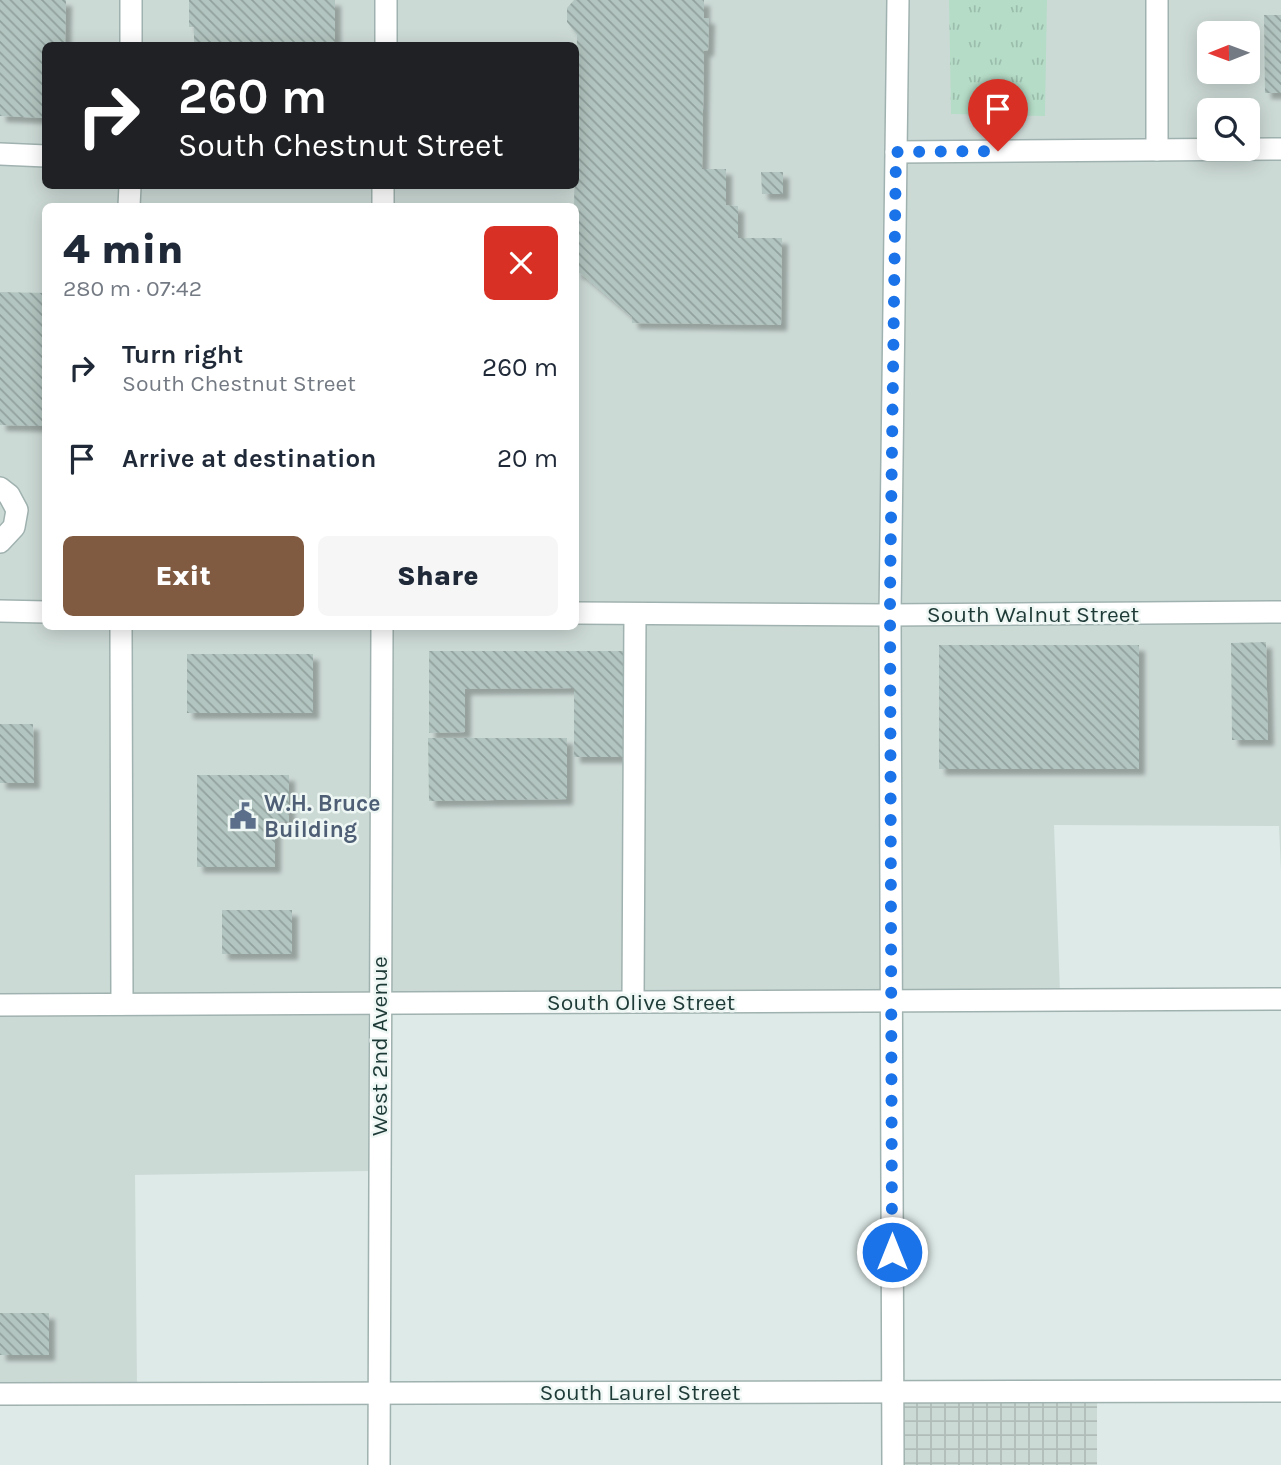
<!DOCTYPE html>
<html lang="en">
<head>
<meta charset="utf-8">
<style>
  body { margin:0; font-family:Karla,sans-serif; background:#f6f6f7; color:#1f2937; height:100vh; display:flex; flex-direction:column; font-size:26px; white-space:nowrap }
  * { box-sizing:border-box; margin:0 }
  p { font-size:23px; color:#747a83 }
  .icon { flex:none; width:38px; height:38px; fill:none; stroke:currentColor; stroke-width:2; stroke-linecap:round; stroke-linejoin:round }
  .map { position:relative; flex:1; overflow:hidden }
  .details { position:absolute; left:42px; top:203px; width:537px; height:427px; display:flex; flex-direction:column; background:#fff; border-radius:10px; box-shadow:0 4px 18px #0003 }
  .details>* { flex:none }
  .top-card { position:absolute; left:42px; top:42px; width:537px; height:147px; border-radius:10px; box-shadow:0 4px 18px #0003; background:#202124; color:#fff; overflow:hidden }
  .needle { width:46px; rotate:269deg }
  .fabs { position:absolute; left:1197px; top:21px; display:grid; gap:14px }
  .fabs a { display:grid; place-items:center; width:63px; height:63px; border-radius:10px; background:#fff; box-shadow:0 4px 18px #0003; font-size:35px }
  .pin { position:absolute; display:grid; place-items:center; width:60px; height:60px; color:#fff; margin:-72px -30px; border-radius:50% 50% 50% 0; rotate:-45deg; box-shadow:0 0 7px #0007 }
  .pin .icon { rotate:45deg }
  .me { position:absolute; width:77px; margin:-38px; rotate:0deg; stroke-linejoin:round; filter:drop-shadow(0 0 5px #0008) }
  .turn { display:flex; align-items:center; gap:24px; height:147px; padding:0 21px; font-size:32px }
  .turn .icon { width:91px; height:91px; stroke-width:2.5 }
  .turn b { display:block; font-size:49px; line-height:60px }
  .round { display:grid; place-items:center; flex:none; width:74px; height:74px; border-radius:10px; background:#f6f6f7 }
  .overview { display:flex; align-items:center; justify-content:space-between; height:119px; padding:0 21px }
  h1 { font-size:42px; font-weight:800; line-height:52px }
  .action { display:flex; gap:14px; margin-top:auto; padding:14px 21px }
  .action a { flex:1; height:80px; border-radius:10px; background:#805a41; color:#fff; font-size:28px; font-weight:800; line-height:80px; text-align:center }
  .action a+a { background:#f6f6f7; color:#1f2937 }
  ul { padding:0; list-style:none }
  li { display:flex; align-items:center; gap:21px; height:91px; padding:0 21px }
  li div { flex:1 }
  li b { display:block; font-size:26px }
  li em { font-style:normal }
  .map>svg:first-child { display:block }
</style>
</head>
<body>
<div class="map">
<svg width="1281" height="1465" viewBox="0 0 1281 1465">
  <defs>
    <pattern id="industrial-grid" width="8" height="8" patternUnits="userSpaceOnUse" patternTransform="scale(1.75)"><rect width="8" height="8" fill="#ccdad6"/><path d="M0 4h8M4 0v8" fill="none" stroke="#afbcb8"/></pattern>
    <pattern id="grass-tufts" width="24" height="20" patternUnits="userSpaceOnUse" patternTransform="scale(1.75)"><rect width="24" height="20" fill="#b5dcc7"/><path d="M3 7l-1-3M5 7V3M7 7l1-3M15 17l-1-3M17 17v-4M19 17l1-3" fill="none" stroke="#9bbeac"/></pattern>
    <pattern id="building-back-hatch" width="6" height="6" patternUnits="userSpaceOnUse" patternTransform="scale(1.75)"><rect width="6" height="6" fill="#b3c5c0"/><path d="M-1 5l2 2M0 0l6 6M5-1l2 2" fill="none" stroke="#91a19d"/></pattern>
    <filter id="shadow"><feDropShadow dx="6" dy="6" stdDeviation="2" flood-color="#0004"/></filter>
  </defs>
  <rect width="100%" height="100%" fill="#ddeae7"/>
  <path fill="#ccdad6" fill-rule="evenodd" d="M0,0H1281V871L1279,826L1054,825L1060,993L368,995L369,1171L135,1175L137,1382L0,1383ZM1209,33H1248V72H1209ZM46,46H576V186H46ZM1209,110H1248V149H1209ZM46,206H576V626H46Z"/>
  <polygon fill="url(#industrial-grid)" points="904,1402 1097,1402 1097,1465 905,1465"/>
  <polygon fill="url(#grass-tufts)" points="949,0 1047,0 1045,116 951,114"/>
  <g fill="url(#building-back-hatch)" filter="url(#shadow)">
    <polygon points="0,0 66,0 65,46 46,46 46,118 0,116"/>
    <polygon points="189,0 335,0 335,46 194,46 194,27 189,27"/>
    <polygon points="574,0 704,0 704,18 709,18 708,50 704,51 702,169 726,169 726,205 738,206 738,238 782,238 781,325 632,323 632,317 580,273 576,273 574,206 577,35 567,22 567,8"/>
    <polygon points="1264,15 1281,15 1281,93 1265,93"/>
    <polygon points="761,172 783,172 783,194 762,194"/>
    <polygon points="0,292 46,293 46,426 0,425"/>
    <polygon points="1266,642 1268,740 1232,740 1231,643"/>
    <rect x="939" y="645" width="200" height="124"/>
    <polygon points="429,651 624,651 625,757 574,757 574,688 465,689 465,732 429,733"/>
    <rect x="187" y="654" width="126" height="59"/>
    <polygon points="0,724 33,724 34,783 0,783"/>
    <polygon points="428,738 567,738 567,799 429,801"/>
    <polygon points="197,775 289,775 289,822 275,822 275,867 197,867"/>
    <rect x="222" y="910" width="70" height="44"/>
    <rect x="0" y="1313" width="49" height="42"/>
  </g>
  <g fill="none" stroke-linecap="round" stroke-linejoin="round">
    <defs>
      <g id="minor">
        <polyline points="1157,0 1157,150"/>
        <polyline points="131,46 131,0"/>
        <polyline points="386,46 386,0"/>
        <polyline points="896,152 1281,149"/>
        <polyline points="0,154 46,156"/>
        <polyline points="129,206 130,186"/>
        <polyline points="383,206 383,186"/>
        <polyline points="0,488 9,495 17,510 14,527 0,542"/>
        <polyline points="0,611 46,612"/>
        <polyline points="576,613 890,615 1281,612"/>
        <polyline points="121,626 122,1004"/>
        <polyline points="633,1002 635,614"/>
        <polyline points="0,1005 1281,999"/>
        <polyline points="0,1394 1281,1391"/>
        <polyline points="379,1465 382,626"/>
        <polyline points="893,1465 890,615 898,0"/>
      </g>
    </defs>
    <use href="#minor" stroke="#a0b2af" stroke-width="24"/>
    <use href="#minor" stroke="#fff" stroke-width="21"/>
  </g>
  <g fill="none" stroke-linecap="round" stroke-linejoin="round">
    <polyline stroke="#1a73e8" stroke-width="12" stroke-dasharray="0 21.6" points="892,1252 890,596 896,152 998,151"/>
  </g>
  <defs>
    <symbol id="civic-bare" viewBox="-9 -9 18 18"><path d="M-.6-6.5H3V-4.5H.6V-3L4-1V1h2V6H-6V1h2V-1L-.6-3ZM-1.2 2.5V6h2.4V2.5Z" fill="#5c6f8a" stroke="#eef7f4" stroke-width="2.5" paint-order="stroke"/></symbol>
  </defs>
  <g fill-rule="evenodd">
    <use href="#civic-bare" x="224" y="797" width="38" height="38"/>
  </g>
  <g text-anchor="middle" stroke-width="5" stroke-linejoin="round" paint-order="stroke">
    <g font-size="23" fill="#1e3a37" stroke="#eef7f4">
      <text x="1033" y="622">South Walnut Street</text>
      <text x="641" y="1010">South Olive Street</text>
      <text transform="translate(379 1046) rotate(-90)" y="8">West 2nd Avenue</text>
      <text x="640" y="1400">South Laurel Street</text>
    </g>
    <g font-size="23" font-weight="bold" fill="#4e5e75" stroke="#eef7f4" text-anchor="start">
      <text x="264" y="811">W.H. Bruce<tspan x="264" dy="26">Building</tspan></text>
    </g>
  </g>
</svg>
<div class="fabs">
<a><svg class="needle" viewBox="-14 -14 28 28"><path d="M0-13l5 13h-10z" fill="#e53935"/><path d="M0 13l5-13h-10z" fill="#747a83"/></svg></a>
<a><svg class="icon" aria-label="search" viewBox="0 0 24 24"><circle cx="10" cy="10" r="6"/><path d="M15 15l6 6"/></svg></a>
</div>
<div class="pin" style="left:998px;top:151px;background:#d93025"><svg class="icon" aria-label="arrive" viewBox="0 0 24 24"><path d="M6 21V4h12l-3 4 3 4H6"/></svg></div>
<svg class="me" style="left:892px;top:1252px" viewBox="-20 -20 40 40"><circle r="17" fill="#1a73e8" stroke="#fff" stroke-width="3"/><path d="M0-11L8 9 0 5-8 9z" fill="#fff"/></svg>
<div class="top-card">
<div class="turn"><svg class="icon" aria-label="right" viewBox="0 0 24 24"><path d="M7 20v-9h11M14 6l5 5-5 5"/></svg><div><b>260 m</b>South Chestnut Street</div></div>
</div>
<section class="details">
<div class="overview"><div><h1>4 min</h1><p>280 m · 07:42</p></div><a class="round" style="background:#d93025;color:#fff"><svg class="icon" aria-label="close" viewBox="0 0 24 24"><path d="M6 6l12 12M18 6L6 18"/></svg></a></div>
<ul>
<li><svg class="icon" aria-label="right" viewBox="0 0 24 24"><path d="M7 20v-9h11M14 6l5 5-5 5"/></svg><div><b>Turn right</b><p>South Chestnut Street</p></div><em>260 m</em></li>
<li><svg class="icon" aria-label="arrive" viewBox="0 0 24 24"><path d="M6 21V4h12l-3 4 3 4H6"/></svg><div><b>Arrive at destination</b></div><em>20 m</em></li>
</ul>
<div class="action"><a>Exit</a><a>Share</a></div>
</section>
</div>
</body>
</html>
